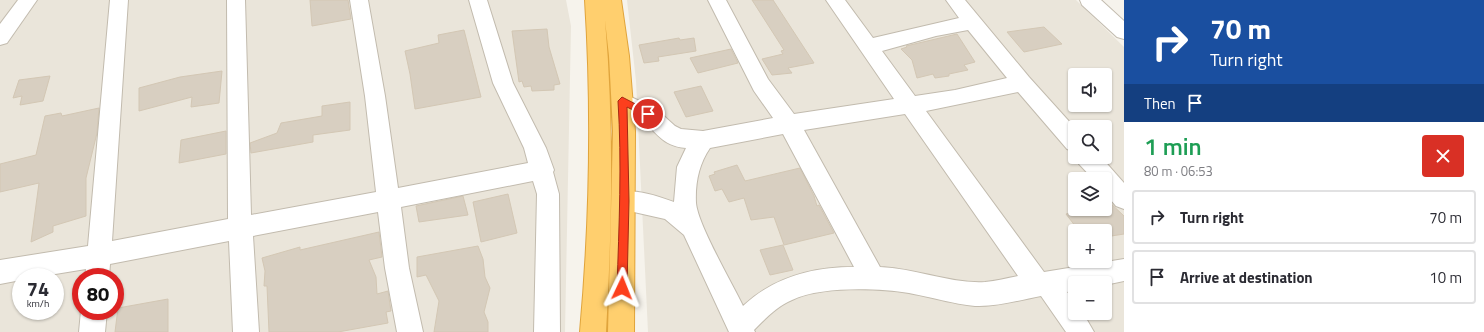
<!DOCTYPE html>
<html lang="en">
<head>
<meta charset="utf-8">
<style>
  body { margin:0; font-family:"Titillium Web",sans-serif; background:#f2f2f3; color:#2b2b33; height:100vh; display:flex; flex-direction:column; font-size:15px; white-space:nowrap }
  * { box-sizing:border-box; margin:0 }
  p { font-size:13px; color:#7c7c81 }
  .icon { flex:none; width:22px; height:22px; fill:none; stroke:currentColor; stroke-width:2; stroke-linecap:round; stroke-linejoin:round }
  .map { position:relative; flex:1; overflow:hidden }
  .sheet { display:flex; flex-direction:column; background:#fff; width:360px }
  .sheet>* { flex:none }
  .hud { background:#1a4fa0; color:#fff; overflow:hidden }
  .controls { position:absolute; left:1068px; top:68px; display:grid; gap:8px }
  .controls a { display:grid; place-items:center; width:44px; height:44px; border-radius:4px; background:#fff; box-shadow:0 1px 3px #0004; font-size:20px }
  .speed { position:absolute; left:12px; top:268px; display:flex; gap:8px; font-size:20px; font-weight:700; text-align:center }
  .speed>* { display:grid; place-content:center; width:52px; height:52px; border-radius:50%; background:#fff; box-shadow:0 1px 3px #0004; line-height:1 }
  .speed small { font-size:10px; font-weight:400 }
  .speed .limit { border:6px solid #d22; background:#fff; color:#111 }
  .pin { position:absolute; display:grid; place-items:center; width:34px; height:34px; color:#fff; margin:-17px; border:2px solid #fff; border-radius:50%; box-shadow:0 1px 4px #0007 }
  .me { position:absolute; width:44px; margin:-22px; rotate:2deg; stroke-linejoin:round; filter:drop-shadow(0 0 3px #0008) }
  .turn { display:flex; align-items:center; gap:14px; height:84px; padding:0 20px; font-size:18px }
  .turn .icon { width:52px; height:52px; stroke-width:2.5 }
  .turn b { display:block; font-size:28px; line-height:34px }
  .then { display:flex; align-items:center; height:38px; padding:0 20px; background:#0003; gap:8px; font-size:15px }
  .round { display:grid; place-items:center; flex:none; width:42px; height:42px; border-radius:4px; background:#f2f2f3 }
  .overview { display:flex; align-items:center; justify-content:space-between; height:68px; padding:0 20px }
  h1 { font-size:24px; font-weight:600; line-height:30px; color:#1e9e55 }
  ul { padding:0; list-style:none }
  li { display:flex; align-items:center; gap:12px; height:54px; margin:0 8px 6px; padding:0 12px; border:2px solid #e1e1e2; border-radius:4px }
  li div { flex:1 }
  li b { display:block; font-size:15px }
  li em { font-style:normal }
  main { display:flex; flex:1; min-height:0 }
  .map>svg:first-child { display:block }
</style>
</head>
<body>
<main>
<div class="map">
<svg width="1124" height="332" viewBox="0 0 1124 332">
  <rect width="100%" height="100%" fill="#f6f3ec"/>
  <g fill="#eae5da" fill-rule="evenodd">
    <path d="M0,0H566L571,26L565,332H0ZM21,277H55V311H21ZM81,277H115V311H81Z"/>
    <path d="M627,0H1076L1124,47V332H648L636,81ZM1075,75H1105V105H1075ZM1075,127H1105V157H1075ZM1075,179H1105V209H1075ZM1075,231H1105V261H1075ZM1075,283H1105V313H1075Z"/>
  </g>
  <g fill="#d8cfc1" stroke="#d3c7b4">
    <polygon points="310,0 348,0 351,19 312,26"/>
    <polygon points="752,0 773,0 814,63 788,68 792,73 772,75 762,59 783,54 781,51 784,50"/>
    <polygon points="1044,27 1062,44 1024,52 1007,32"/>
    <polygon points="547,29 549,47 560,84 554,85 554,90 532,91 531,86 524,87 522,81 519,82 512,31"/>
    <polygon points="464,30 481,97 415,109 410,74 405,51 439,43 438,35"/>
    <polygon points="957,34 975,62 964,65 968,70 949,74 949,76 935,78 933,74 917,78 912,60 901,49 907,47 906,46"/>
    <polygon points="679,38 680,40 694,38 696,51 658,57 659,61 644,63 639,45"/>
    <polygon points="731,49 738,63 698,73 690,58"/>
    <polygon points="222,71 219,103 191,107 192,97 139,111 139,88 180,77"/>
    <polygon points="50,76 43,101 20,105 22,96 13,98 19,80"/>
    <polygon points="701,86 713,111 686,117 674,92"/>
    <polygon points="350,102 350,130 313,135 313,142 251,153 250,143 277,133 281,123 322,116 322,106"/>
    <polygon points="99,108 97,133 86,178 86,216 53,226 53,232 31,242 39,183 0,192 0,164 36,155 45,116 61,113 62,116"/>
    <polygon points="226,131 226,154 179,163 181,140"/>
    <polygon points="737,165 745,181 800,168 814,196 817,206 819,205 834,233 784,245 774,217 751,220 744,198 729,202 722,189 715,191 709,176 715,174 714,172"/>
    <polygon points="508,194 517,233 481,242 473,202"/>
    <polygon points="463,196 468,215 419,222 416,206"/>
    <polygon points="1105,198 1124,216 1124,234 1105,237 1105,231 1079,231 1066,214 1086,209 1105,209"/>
    <polygon points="379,232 382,257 369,260 376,277 377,294 388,291 391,311 386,312 388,323 338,332 269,332 267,286 264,286 265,271 262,258 300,247 300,250"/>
    <polygon points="783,245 793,270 770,275 760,250"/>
    <polygon points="478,246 483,259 485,277 490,288 484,312 488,322 488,332 434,332 439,301 426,275 417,277 417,257"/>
    <polygon points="168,299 168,332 115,332 118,308"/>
  </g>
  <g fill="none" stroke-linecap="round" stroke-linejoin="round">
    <defs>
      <g id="minor">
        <polygon points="18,0 37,0 7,43 0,45 0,24"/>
        <polygon points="110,0 128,0 112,241 228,219 227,0 245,0 251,215 376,192 365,96 350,0 368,0 385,96 398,188 528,163 524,148 493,83 469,0 487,0 513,83 546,148 554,170 553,172 559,194 560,332 534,332 537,194 533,181 401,207 409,268 423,332 397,332 385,268 378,212 253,236 259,332 233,332 229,241 110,264 109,277 85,277 86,269 37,277 21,277 21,280 0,284 0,260 88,246"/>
        <path d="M708,0H726L768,79L794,114L894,99L826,0H845L873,38L959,18L946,0H965L1029,77L1075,128V152L1067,149L1018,92L926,111L1044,272L1124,259V281L1105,285V283H1075V290L1067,292L1075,302V313H1083L1094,332H1066L1041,296C1020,300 996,307 975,306C953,304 931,297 909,293C878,288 821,286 792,300C777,306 765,319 754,330L755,332H729L684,235L665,219L616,208L613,201L616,194C633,187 657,196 674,202L677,167L686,148C660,146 658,131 639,119C630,114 617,111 612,101L615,95L622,93L655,108L675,126L681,129L703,131L773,118L754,91ZM968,30L1007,78L955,90L915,96L882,51L936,36ZM905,114L1018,276C1007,278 996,281 985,282C950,284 915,268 880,267L804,130ZM783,134L854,267C812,267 774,277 743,306C732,283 698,225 696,203C695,183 699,164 710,148Z"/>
        <polygon points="1080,0 1101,0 1124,21 1124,39 1117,37 1082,5"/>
        <polygon points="1076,157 1101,157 1124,183 1124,209 1116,206 1105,193 1105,179 1093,179 1079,164"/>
        <polygon points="81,311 107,311 105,332 79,332"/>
      </g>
      <path id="highway" d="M585,0H621L629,56L635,131L634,332H608L613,131L609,56L605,20C614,124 612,228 606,332H580C590,221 592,111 585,0Z"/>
    </defs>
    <use href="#minor" stroke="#c2bbae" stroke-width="2"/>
    <use href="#highway" stroke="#e0a43c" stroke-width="2"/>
    <use href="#minor" fill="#fff" fill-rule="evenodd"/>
    <use href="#highway" fill="#ffcf6e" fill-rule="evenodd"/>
  </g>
  <path fill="#fc3f1d" stroke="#a42913" d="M622,97L651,112L652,114L648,118L627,107L629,201L627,288L626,292L622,293L619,292L617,288C619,226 622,163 618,101Z"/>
</svg>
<div class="controls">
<a><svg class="icon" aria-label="sound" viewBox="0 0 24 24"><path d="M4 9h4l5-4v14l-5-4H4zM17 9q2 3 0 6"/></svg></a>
<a><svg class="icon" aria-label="search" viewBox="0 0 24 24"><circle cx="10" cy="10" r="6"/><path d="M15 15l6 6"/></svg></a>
<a><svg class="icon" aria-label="layers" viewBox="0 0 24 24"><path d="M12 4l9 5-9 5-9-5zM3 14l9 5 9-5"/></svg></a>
<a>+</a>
<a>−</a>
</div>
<div class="speed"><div>74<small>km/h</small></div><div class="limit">80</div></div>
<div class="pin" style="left:648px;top:114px;background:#d93025"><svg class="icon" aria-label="arrive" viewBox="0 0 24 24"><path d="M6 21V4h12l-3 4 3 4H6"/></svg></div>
<svg class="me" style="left:622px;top:288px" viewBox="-20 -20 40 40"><path d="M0-17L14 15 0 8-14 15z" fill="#fc3f1d" stroke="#fff" stroke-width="4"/></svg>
</div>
<section class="sheet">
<div class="hud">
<div class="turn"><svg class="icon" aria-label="right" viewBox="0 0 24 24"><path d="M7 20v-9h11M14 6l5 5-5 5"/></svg><div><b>70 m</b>Turn right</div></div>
<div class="then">Then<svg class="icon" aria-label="arrive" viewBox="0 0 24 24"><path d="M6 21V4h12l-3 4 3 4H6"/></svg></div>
</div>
<div class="overview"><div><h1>1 min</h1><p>80 m · 06:53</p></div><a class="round" style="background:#d93025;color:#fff"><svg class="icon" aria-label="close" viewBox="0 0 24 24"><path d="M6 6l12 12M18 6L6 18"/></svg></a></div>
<ul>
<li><svg class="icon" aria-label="right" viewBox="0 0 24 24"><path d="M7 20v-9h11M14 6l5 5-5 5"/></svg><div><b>Turn right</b></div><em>70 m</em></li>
<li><svg class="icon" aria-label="arrive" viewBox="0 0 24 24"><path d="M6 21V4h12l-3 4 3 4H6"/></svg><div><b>Arrive at destination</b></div><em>10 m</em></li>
</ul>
</section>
</main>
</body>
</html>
